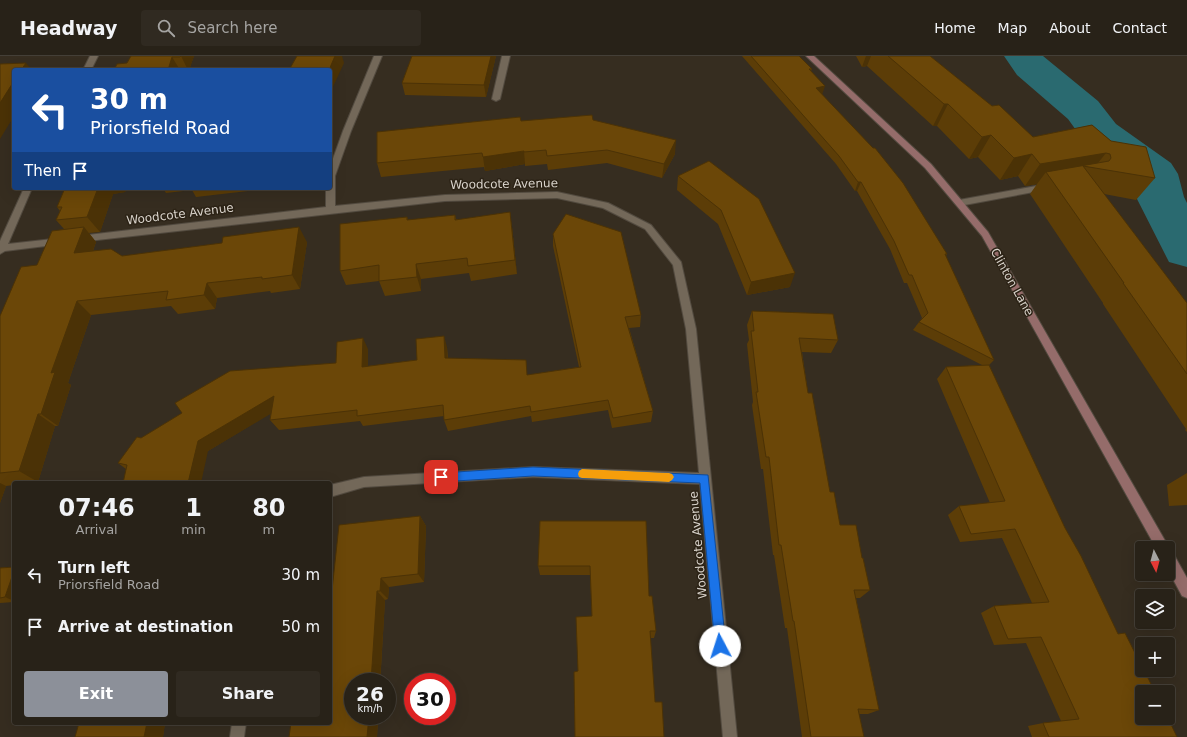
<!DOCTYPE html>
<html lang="en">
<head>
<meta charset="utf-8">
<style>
  body { margin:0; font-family:"DejaVu Sans",sans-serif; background:#302a21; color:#f1f3f6; height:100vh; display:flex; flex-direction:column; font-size:15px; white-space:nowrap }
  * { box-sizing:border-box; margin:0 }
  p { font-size:13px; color:#a5a4a2 }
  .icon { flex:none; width:22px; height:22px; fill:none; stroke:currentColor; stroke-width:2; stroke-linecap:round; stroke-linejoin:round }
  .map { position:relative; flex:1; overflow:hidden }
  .panel { position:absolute; left:12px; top:425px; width:320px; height:244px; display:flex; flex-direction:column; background:#282218; border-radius:4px; box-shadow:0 4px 16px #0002,0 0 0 1px #443f37 }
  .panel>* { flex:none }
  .guide { position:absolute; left:12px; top:12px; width:320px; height:122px; border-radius:4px; box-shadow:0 4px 16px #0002,0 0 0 1px #443f37; background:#1a4fa0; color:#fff; overflow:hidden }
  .needle { width:26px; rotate:174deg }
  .controls { position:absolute; left:1135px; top:485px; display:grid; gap:8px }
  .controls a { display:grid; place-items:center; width:40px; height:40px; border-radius:4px; background:#282218; box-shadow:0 4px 16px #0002,0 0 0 1px #443f37; font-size:20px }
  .speed { position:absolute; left:344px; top:617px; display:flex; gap:8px; font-size:20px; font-weight:700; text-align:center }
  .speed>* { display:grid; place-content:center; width:52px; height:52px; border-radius:50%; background:#282218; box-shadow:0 4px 16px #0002,0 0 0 1px #443f37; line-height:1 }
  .speed small { font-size:10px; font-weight:400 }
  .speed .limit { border:6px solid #d22; background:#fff; color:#111 }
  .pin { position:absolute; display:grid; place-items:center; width:34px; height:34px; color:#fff; margin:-17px; border-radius:8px; box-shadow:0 2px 6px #0006 }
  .me { position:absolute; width:44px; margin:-22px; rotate:355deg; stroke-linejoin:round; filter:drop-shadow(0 0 3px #0008) }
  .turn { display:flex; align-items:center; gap:14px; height:84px; padding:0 12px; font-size:18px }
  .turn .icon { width:52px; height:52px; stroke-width:2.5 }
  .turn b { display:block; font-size:28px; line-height:34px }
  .then { display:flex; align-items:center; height:38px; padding:0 12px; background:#0003; gap:8px; font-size:15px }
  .eta { display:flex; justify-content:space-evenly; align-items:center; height:68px; text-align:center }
  .eta b { font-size:24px; font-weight:700; line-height:28px }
  .button { display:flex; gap:8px; margin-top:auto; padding:8px 12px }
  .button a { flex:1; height:46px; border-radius:4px; background:#8c9099; color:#fff; font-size:16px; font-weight:700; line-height:46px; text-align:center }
  .button a+a { background:#302a21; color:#f1f3f6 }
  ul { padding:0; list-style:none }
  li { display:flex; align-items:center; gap:12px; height:52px; padding:0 12px }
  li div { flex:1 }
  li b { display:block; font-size:15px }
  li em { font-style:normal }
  header { display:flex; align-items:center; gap:24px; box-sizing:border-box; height:56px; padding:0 20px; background:#282218; border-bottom:1px solid #443f37 }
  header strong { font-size:19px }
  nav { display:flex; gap:22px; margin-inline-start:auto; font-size:14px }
  .search { width:280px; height:36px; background:#302a21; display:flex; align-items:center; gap:10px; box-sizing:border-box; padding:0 14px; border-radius:4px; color:#a5a4a2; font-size:15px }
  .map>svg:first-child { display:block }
</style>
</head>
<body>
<header>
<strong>Headway</strong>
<div class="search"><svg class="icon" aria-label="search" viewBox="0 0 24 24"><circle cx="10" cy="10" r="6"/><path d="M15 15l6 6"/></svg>Search here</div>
<nav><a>Home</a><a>Map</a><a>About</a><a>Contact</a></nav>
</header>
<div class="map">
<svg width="1187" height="681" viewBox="0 0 1187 681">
  <rect width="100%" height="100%" fill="#362d20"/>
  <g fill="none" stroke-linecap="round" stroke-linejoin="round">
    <polygon fill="#2a6a70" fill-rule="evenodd" points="1004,0 1043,0 1098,45 1116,68 1171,107 1178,118 1184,141 1187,147 1187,211 1169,206 1136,141 1133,124 1086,88 1068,63 1017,19"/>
    <defs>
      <g id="service">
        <polygon points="502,0 510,0 500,43 496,45 492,43"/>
        <polygon points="1047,128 1051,131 1050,133 959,150 955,147 959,144"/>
      </g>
      <g id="minor">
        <polygon points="90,0 98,0 91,14 83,14"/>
        <polygon points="374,0 382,0 351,75 335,120 335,150 445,139 557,136 608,147 651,169 681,206 696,273 737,681 723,681 700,428 533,421 364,431 330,441 330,429 364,421 533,411 699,417 686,273 673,209 645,173 603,152 557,142 445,145 79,186 74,183 79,180 326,151 326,132 330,132 330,111 343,75"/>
        <polygon points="24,132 32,132 8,188 62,182 67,185 62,188 5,195 0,198 0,185"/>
        <polygon points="232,667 246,667 244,681 230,681"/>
      </g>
      <polygon id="secondary" points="806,0 814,0 931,108 988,176 1167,488 1169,492 1168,495 1173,497 1187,522 1187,542 1182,540 1168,514 1168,492 1156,492 982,180 925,112"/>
    </defs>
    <use href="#service" stroke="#524a3f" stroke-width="2"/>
    <use href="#minor" stroke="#524a3f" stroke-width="2"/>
    <use href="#secondary" stroke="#524a3f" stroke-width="2"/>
    <use href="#service" fill="#736859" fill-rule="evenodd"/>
    <use href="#minor" fill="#736859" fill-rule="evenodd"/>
    <use href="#secondary" fill="#956c6a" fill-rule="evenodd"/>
  </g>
  <g fill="#5c3d07">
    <polygon points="131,0 194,0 189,14 114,14 127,7"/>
    <polygon points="412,0 496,0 486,41 405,39 402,27"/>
    <polygon points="742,0 799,0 812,13 811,15 822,38 947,198 946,200 994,304 989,309 1065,472 1118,578 1177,681 1032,681 1028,670 1043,667 1061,665 1026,587 994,589 981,557 994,550 1032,547 1002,482 960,486 948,459 959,450 990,447 937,323 946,311 982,309 913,274 922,262 907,227 904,227 890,193 857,135 855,135 836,108"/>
    <polygon points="856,0 930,0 992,50 1033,81 1092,69 1155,122 1136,144 1104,138 1187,247 1187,376 1185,374 1186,373 1103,248 1103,247 1030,138 1037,128 1025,130 1018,120 1000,124 978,101 969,103 937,70 933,70 867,10 862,11"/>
    <polygon points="593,64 675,98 662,122 607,107 548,114 547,108 525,110 525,108 485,115 484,111 381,121 377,107"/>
    <polygon points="709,105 790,231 747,239 718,168 677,134 678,120"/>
    <polygon points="65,132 127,132 125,136 113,138 100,176 89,177 96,186 93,195 122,200 307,186 300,233 271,237 270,235 217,242 215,253 178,258 171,250 91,259 68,327 71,329 58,370 55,370 38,426 29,427 14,427 14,429 6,430 0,447 0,260 37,209 64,173 56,164 60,155 57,151"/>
    <polygon points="163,132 249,132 248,135 196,141 192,134 166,137"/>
    <polygon points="455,159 456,163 512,171 517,218 471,225 469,217 421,223 421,235 385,240 379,225 346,229 340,215 407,161 408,164"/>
    <polygon points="553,178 641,259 640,271 629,272 653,355 651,366 612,372 608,354 532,366 531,360 448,375 444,364 444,360 363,370 360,365 279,374 270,364 271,357 208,395 126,413 118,407 141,382 336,307 368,293 368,310 417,304 447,291 448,303 528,319 579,311 553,190"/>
    <polygon points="752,255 838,284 831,297 802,296 808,337 830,436 840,469 862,502 870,534 860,542 856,542 879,654 868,658 859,658 864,681 802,681 787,572 785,572 774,499 773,499 763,413 761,413 752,349 753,346 747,288 749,284 747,269"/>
    <polygon points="1187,417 1187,449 1169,450 1167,429"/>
    <polygon points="420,460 426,470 424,526 389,531 388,543 385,544 377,681 289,681 330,667 330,553"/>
    <polygon points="540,465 649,540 656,575 654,582 650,582 655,646 664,681 578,615 592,560 590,519 540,519 538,510"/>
    <polygon points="14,511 14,546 0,547 0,512"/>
    <polygon points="68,667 165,667 163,681 75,681 79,669"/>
  </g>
  <g fill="#4b3206">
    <polygon points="181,0 194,0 189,14 188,14"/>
    <polygon points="335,0 342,0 344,7 332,33 330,28 330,14 329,14"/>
    <polygon points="491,0 496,0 486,41 484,29"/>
    <polygon points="866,0 871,0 867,10 862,11"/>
    <polygon points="172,1 180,14 168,14"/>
    <polygon points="26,7 32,14 21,14"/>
    <polygon points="14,25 14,60 0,83 0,47"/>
    <polygon points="825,30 822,39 816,32"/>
    <polygon points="944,48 948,48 937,70 933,70"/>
    <polygon points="991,79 978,101 969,103 982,81"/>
    <polygon points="676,84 675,98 662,122 664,108"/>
    <polygon points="524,95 525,108 485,115 483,101"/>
    <polygon points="1106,97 1094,112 1083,110 1046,116 1037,128 1025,130 1040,108"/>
    <polygon points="1032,98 1018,120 1000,124 1014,102"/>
    <polygon points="858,126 861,126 857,135 855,135"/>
    <polygon points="98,132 127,132 125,136 113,138 100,176 87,161"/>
    <polygon points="510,156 512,171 517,218 515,204"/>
    <polygon points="84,171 96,186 87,211 74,197"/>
    <polygon points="299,171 307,186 300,233 292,219"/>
    <polygon points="416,208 421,223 421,235 417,221"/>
    <polygon points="795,217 790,231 747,239 751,226"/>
    <polygon points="207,227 217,242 215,253 204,239"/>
    <polygon points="77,245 91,259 68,327 71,329 58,370 41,358 51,317"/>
    <polygon points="444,280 447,291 448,314 445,302"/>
    <polygon points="363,282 368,293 368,322 362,311"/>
    <polygon points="274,340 282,351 208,395 201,427 188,427 198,385"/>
    <polygon points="38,358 55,370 38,426 19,415"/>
    <polygon points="0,427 6,430 0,447"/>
    <polygon points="420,460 426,470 424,526 418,518"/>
    <polygon points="14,515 14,545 5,541"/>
    <polygon points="381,522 389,531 388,543 380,535"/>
    <polygon points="377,535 385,544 380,626 371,626"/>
    <polygon points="369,660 378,660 377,681 367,681"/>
    <polygon points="147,667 165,667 163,681 144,681"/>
  </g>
  <g fill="#6b4708" stroke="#4b3206">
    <polygon points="131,0 181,0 180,1 172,1 168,14 114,14 117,8 127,7"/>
    <polygon points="297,0 335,0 329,14 289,14"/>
    <polygon points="412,0 491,0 484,29 402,27"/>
    <polygon points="751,0 799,0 812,13 809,13 825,30 816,32 873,92 875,92 903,127 947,198 945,198 994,304 919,266 928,257 912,219 909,219 894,185 861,126 858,126 839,100"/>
    <polygon points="888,0 930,0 992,50 999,49 1033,81 1092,69 1111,85 1146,91 1155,122 1083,110 1187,247 1187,318 1123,227 1124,227 1046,116 1109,105 1111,102 1110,98 1106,97 1040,108 1032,98 1014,102 991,79 982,81 948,48 944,48"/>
    <polygon points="26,7 21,14 14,14 14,25 0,47 0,8"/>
    <polygon points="592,59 593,64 676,84 664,108 607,94 547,100 546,94 524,96 524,95 483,101 482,97 377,107 377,76 520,61 521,65"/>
    <polygon points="709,105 759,143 795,217 751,226 721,154 678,120"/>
    <polygon points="65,132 98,132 87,161 56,164 62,151 57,151"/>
    <polygon points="510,156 515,204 468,210 467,202 416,208 417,221 379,225 379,209 340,215 340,168 407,161 407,164 455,159 455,164"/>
    <polygon points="566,158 621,176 641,259 625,261 653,355 613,362 608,344 531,356 530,350 444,364 443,349 357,360 357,354 270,364 274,340 198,385 188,427 123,427 127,409 118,407 137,381 141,382 182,357 175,347 230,315 336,307 337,286 363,282 362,311 417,304 416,283 444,280 445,302 526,304 527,319 581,311 553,178"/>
    <polygon points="84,171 74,197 111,193 122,200 222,187 223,181 299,171 292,219 262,223 262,221 207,227 204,239 166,244 168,235 77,245 51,317 55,316 41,358 38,358 19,415 0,417 0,260 21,211 37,209 52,175"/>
    <polygon points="752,255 833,258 838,284 799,282 808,337 812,337 830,436 834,436 840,469 856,469 862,502 863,502 870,534 854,534 879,654 858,653 864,681 811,681 794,565 793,565 781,489 779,489 769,401 766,401 756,336 758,336 751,275 754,275"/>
    <polygon points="989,309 1065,472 1081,500 1118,578 1125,577 1142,611 1142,614 1144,614 1155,636 1142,636 1142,662 1168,662 1177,681 1049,681 1043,667 1079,663 1041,581 1008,583 994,550 1049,546 1015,473 971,478 959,450 1005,445 946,311"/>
    <polygon points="420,460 418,518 381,522 380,535 377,535 371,626 353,626 353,660 369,660 367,681 289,681 291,667 330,667 330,553 339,469"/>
    <polygon points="540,465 646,465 649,540 652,540 656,575 650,575 655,646 662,646 664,681 575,681 574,616 578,615 576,561 592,560 590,510 538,510"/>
    <polygon points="14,511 14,515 5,541 0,542 0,512"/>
    <polygon points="79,667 147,667 144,681 75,681"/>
  </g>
  <polygon fill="#1a73e8" stroke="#114b97" points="533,411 708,419 726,590 724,594 720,596 716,594 715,590 700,427 533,420 441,426 437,425 436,421 437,418 441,417"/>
  <polygon fill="#f59e0b" points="582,413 669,417 672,418 674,421 672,424 669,426 582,422 579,421 578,418 579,415"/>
  <g text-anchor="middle" stroke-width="3" stroke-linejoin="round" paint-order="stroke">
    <g font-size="12" fill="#d8d2ca" stroke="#2c2316">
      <text transform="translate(504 128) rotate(-1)" y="4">Woodcote Avenue</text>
      <text transform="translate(180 158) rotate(-7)" y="4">Woodcote Avenue</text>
      <text transform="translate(1012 226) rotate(61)" y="4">Clinton Lane</text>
      <text transform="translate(698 489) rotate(-95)" y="4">Woodcote Avenue</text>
    </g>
  </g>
</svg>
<div class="controls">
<a><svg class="needle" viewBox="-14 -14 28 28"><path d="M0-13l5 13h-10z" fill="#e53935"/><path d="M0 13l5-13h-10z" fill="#a5a4a2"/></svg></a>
<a><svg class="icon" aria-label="layers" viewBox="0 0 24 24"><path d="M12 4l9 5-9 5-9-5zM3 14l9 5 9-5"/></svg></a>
<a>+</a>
<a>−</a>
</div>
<div class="speed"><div>26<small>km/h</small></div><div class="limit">30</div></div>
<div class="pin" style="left:441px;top:421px;background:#d93025"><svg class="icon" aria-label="arrive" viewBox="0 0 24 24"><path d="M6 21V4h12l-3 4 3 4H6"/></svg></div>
<svg class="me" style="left:720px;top:590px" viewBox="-20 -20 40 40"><circle r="19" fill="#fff"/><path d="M0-13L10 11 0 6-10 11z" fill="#1a73e8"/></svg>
<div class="guide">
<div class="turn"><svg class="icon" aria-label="left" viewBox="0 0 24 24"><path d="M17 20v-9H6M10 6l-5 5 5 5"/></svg><div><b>30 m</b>Priorsfield Road</div></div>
<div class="then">Then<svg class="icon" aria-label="arrive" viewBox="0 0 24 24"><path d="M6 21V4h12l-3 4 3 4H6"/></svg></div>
</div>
<section class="panel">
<div class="eta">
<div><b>07:46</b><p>Arrival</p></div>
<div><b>1</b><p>min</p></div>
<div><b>80</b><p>m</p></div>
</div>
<ul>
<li><svg class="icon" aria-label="left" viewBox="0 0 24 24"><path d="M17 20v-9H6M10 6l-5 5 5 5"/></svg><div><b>Turn left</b><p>Priorsfield Road</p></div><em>30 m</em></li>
<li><svg class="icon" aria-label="arrive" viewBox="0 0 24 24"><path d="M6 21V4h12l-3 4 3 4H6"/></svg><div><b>Arrive at destination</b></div><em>50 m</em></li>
</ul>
<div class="button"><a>Exit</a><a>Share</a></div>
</section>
</div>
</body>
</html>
